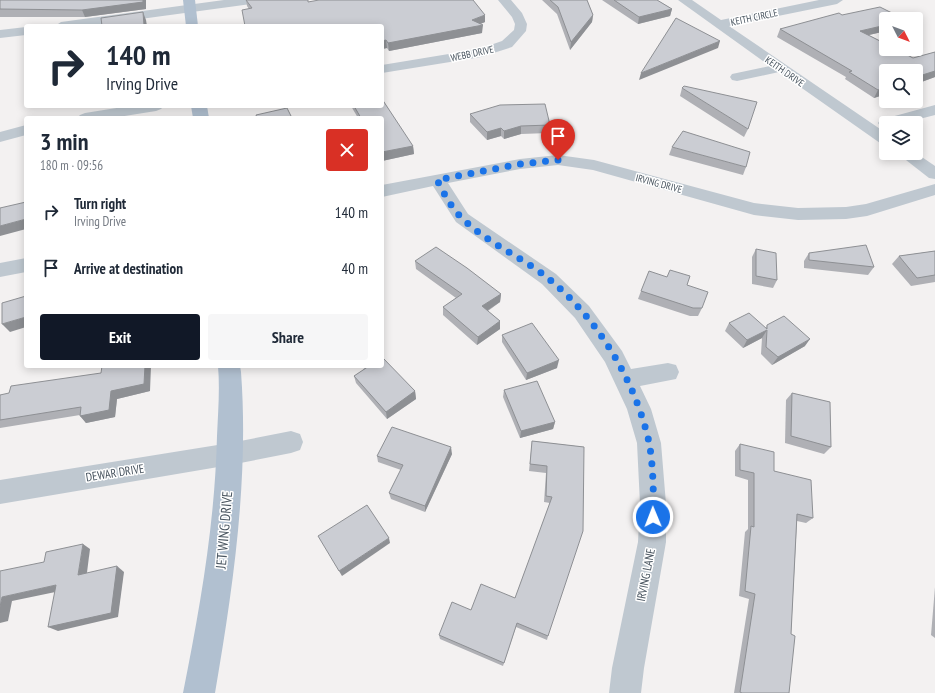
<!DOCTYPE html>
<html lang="en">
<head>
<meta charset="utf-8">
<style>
  body { margin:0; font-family:"PT Sans Narrow",sans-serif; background:#f6f6f7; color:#1f2937; height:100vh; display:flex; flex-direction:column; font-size:15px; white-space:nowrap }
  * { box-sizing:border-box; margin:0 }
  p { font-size:13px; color:#747a83 }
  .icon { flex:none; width:22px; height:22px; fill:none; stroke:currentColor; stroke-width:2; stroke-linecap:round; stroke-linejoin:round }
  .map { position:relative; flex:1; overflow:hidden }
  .sheet { position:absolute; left:24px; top:116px; width:360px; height:252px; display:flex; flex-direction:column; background:#fff; border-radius:4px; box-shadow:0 2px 10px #0003 }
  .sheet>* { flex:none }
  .banner { position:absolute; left:24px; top:24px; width:360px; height:84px; border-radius:4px; box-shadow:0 2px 10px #0003; background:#fff; color:#1f2937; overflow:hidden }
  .needle { width:26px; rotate:132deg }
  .fabs { position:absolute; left:879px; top:12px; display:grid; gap:8px }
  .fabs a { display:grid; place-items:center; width:44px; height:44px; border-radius:4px; background:#fff; box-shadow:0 2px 10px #0003; font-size:20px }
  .pin { position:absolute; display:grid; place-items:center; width:34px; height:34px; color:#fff; margin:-41px -17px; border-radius:50% 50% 50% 0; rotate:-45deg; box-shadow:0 0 4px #0007 }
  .pin .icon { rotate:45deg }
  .me { position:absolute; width:44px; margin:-22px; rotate:359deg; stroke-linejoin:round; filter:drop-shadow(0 0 3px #0008) }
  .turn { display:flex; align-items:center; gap:14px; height:84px; padding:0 16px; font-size:18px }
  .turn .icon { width:52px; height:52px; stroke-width:2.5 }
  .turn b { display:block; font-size:28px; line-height:34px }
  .round { display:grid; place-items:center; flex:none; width:42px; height:42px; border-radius:4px; background:#f6f6f7 }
  .headline { display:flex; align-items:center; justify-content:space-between; height:68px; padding:0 16px }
  h1 { font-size:24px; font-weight:800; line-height:30px }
  .cta { display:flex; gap:8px; margin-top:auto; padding:8px 16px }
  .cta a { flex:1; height:46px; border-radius:4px; background:#111827; color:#fff; font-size:16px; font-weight:800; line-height:46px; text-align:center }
  .cta a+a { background:#f6f6f7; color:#1f2937 }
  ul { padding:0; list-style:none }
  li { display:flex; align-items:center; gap:12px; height:56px; padding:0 16px }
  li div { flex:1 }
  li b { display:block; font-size:15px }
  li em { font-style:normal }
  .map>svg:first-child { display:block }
</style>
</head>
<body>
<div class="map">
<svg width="935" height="693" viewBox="0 0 935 693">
  <rect width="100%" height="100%" fill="#f3f1f1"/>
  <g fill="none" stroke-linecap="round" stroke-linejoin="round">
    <g fill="#bfc8d0" fill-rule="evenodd">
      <polygon points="224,0 257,0 251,4 89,26 55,26 61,22"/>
      <polygon points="498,0 511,0 522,13 527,24 526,31 512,47 481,57 382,73 382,65 479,49 502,41 514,30 515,24 512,17"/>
      <polygon points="678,0 692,0 721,20 819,0 843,0 837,4 729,26 886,133 886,145 880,143 779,72 737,81 732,80 730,77 732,74 770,66"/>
      <polygon points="26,27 26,35 0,38 0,30"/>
      <polygon points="935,105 935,115 904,123 886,123 886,128 880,126 878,123 880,120"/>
      <polygon points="129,106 164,106 161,109 156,111 112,118 77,118 80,115 85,113"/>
      <polygon points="26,125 26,135 0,142 0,132"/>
      <polygon points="897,153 916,153 935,166 935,179 929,178"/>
      <polygon points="558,155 594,160 754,203 798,208 846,207 866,204 935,184 935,195 867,216 846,219 798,220 754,215 593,170 558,165 520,169 448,183 468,214 556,274 589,306 622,351 631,369 668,363 676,365 679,372 676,379 640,386 651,409 661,443 666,504 666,542 644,668 641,693 609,693 612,668 638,542 640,504 637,443 627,409 605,362 575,318 542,284 456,222 433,186 382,197 382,185 520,159"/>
      <polygon points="26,258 26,272 0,277 0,263"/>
      <polygon points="291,431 300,434 303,442 300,450 291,453 230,465 0,504 0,480 230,443"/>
    </g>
    <g fill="#b1c0d0" fill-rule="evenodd">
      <polygon points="183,0 195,0 198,26 186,26"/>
      <polygon points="191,106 207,106 209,118 193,118"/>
      <path d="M218,366H240L241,372C249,479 233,588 215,693H183C200,608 215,523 217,436C218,413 220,389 218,366Z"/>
    </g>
  </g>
  <g fill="#afb0b5">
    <polygon points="0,0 146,0 146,9 85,17 0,17"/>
    <polygon points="246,0 308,0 308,2 485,22 480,24 482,33 389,51 387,48 382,49 382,26 249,9 247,6"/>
    <polygon points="542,0 587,0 593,15 592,22 570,50 557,14"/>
    <polygon points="602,0 657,0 672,9 670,16 638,24"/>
    <polygon points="842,15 886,31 869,35 913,58 935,52 935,77 916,84 916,71 886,71 886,94 874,98 845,79 846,77 777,37 780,29"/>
    <polygon points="682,88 748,129 744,137 680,96"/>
    <polygon points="351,106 382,106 413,146 414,154 382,161 382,118 358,118"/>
    <polygon points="470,114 550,125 549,133 521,134 504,139 501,136 487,140 470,122"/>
    <polygon points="672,147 746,167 743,175 669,155"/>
    <polygon points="756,249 777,280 773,288 752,284 752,257"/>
    <polygon points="935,251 935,282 911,286 892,264 899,256"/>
    <polygon points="809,253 874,267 868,275 804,268 804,261"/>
    <polygon points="415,261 501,294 500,302 488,311 500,321 500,329 477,345 443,315 443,307 456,298 416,269"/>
    <polygon points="687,285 702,308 698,316 690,316 638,299 641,291"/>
    <polygon points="729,323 766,328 767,325 805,346 772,365 761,354 762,338 743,348 725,331"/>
    <polygon points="502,335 557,368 526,380 502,342"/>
    <polygon points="360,366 382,366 415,391 416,399 387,419 356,383 354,376 365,369"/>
    <polygon points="504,390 555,422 553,429 520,438 503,397"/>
    <polygon points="150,391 117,399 115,417 86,423 80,415 0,428 0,395"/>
    <polygon points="792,393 831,447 824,454 785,443 786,400"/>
    <polygon points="532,441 584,447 548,636 547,640 516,627 503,666 440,639 439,635 471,610 515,598 550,503 544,502 546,473 529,471"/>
    <polygon points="740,444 774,471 813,518 806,523 797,521 791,634 789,693 734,693 749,599 739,596 745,532 748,529 748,480 735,476 735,451"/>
    <polygon points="452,454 425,512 391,499 389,493 401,470 378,462 377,456"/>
    <polygon points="935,587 935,638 931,635"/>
  </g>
  <g fill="#8e9094">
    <polygon points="143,0 146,0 146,9 85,17 82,10"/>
    <polygon points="672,9 670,16 638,24 639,17"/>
    <polygon points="143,12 146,20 147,26 144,26"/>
    <polygon points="485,15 485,22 473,27 483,25 482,33 389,51 388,43 472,20"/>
    <polygon points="593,15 592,22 570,50 571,42"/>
    <polygon points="886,25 886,31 856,38 860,31"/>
    <polygon points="386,40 387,48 382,49 382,41"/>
    <polygon points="720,41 718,48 639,80 641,73"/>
    <polygon points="935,71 935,77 916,84 916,77"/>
    <polygon points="886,87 886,94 874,98 878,90"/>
    <polygon points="521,126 521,134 504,139 504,131"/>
    <polygon points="501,128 501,136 487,140 487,132"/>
    <polygon points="413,146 414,154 382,161 382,152"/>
    <polygon points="26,219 26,229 0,236 0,226"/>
    <polygon points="501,294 500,302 482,314 482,306"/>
    <polygon points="26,317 26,327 10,332 2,324"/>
    <polygon points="500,321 500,329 477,345 478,337"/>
    <polygon points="767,330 762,338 743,348 747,340"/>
    <polygon points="810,339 805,346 772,365 778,357"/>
    <polygon points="559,360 557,368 526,380 527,373"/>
    <polygon points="145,366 151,366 150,391 117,399 115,417 86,423 80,416 111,391"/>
    <polygon points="415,391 416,399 387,419 386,412"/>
    <polygon points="555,422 553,429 520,438 521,431"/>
    <polygon points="451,447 452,454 425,512 425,506"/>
    <polygon points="389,538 390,543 342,576 339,571"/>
    <polygon points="83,544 90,549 86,580 78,575"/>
    <polygon points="117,566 124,572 118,617 58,631 48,627"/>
    <polygon points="56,585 65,590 12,601 8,621 0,623 0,607 2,597"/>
  </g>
  <g fill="#cbcdd3" stroke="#8e9094">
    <polygon points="0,0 143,0 143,2 82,10 0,9"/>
    <polygon points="246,0 308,0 308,2 319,0 473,0 485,15 472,20 483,25 388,43 386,40 382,41 382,26 245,26 242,10 252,8"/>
    <polygon points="550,0 587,0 593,15 571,42 558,7"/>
    <polygon points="614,0 657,0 672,9 639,17"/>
    <polygon points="880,7 904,19 886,19 886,25 860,31 886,44 886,49 896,49 913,58 935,52 935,71 916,77 916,71 886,71 886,87 878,90 849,72 852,71 780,29 839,13 842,15"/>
    <polygon points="143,12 144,26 102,26 101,18"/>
    <polygon points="676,18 720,41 641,73"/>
    <polygon points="684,86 757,102 748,129 682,88"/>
    <polygon points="382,99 413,146 382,152 382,118 361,118 354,106 382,106"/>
    <polygon points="545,104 550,125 521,126 504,131 501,128 487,132 470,114 500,105"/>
    <polygon points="287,108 292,118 257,118 256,115"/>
    <polygon points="683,131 750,152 746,167 672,147"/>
    <polygon points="26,202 26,219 0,226 0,208"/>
    <polygon points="866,245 874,267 809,260 809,253"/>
    <polygon points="436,247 467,268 501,294 482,306 500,321 478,337 443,307 462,294 415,261"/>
    <polygon points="756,249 776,253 777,280 756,276"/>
    <polygon points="935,251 935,275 917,278 899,256"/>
    <polygon points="670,270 690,276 687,285 708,292 702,308 693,308 641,291 649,271 667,277"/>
    <polygon points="26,296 26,317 2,324 2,303"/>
    <polygon points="749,313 767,329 767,325 784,316 810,339 778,357 766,347 767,330 747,340 729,323"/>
    <polygon points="532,323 559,360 527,373 502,335"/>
    <polygon points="382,357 415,391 386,412 354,376 369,366 382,366"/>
    <polygon points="102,366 145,366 144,384 111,391 109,410 80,416 81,407 0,420 0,395 9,393 11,386 101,373"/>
    <polygon points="537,381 555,422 521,431 504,390"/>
    <polygon points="792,393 830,402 831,447 791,436"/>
    <polygon points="392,427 451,447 425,506 389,493 403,465 377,456"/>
    <polygon points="532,441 584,447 583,531 548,636 517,623 504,663 439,635 452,602 471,610 481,584 515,598 552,497 546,496 547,466 530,464"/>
    <polygon points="740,444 774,452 774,471 811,480 813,518 797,514 791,634 795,636 789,693 742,693 740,692 755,594 745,591 751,526 754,527 754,473 740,470"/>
    <polygon points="367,505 389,538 339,571 318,536"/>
    <polygon points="83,544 78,575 117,566 111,613 48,627 56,585 2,597 0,607 0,571 44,562 46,552"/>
  </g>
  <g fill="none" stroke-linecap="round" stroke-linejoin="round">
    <path stroke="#1a73e8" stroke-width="7" stroke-dasharray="0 12.6" d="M558,160L520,164L437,180C444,193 451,208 462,218C487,243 522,257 549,279C598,319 635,380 649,442C653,462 654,496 653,517"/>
  </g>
  <g text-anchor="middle" stroke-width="3" stroke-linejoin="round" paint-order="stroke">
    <g font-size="10" fill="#48545f" stroke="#fff">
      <text transform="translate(754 17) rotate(-12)" y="4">KEITH CIRCLE</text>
      <text transform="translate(472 53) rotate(-12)" y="4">WEBB DRIVE</text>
      <text transform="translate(785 71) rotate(35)" y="4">KEITH DRIVE</text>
      <text transform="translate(659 183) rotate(15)" y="4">IRVING DRIVE</text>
    </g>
    <g font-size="12" fill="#48545f" stroke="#fff">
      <text transform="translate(115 473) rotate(-9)" y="4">DEWAR DRIVE</text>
      <text transform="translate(646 575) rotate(-79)" y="4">IRVING LANE</text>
    </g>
    <g font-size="14" fill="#48545f" stroke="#fff">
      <text transform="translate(224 530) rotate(-85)" y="5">JET WING DRIVE</text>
    </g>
  </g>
</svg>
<div class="fabs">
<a><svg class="needle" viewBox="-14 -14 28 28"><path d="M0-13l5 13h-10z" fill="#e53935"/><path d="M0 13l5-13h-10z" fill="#747a83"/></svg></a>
<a><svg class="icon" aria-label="search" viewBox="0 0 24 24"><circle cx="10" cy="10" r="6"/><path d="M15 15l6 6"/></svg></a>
<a><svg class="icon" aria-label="layers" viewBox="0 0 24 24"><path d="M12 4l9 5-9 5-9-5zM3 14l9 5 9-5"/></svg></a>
</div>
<div class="pin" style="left:558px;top:160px;background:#d93025"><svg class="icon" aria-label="arrive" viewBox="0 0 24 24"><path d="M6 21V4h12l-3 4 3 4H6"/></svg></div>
<svg class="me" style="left:653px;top:517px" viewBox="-20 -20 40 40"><circle r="17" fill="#1a73e8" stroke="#fff" stroke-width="3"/><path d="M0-11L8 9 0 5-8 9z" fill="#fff"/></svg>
<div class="banner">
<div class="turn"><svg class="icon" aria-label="right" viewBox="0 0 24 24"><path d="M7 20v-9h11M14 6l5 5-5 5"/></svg><div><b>140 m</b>Irving Drive</div></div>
</div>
<section class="sheet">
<div class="headline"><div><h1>3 min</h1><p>180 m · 09:56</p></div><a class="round" style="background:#d93025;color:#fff"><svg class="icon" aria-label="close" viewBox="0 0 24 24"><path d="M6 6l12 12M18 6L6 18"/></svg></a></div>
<ul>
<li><svg class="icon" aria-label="right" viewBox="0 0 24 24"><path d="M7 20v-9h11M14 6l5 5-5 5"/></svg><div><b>Turn right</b><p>Irving Drive</p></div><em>140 m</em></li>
<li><svg class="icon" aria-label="arrive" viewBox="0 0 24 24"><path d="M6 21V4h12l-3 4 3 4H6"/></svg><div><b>Arrive at destination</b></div><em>40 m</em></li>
</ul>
<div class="cta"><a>Exit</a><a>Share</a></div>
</section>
</div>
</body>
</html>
